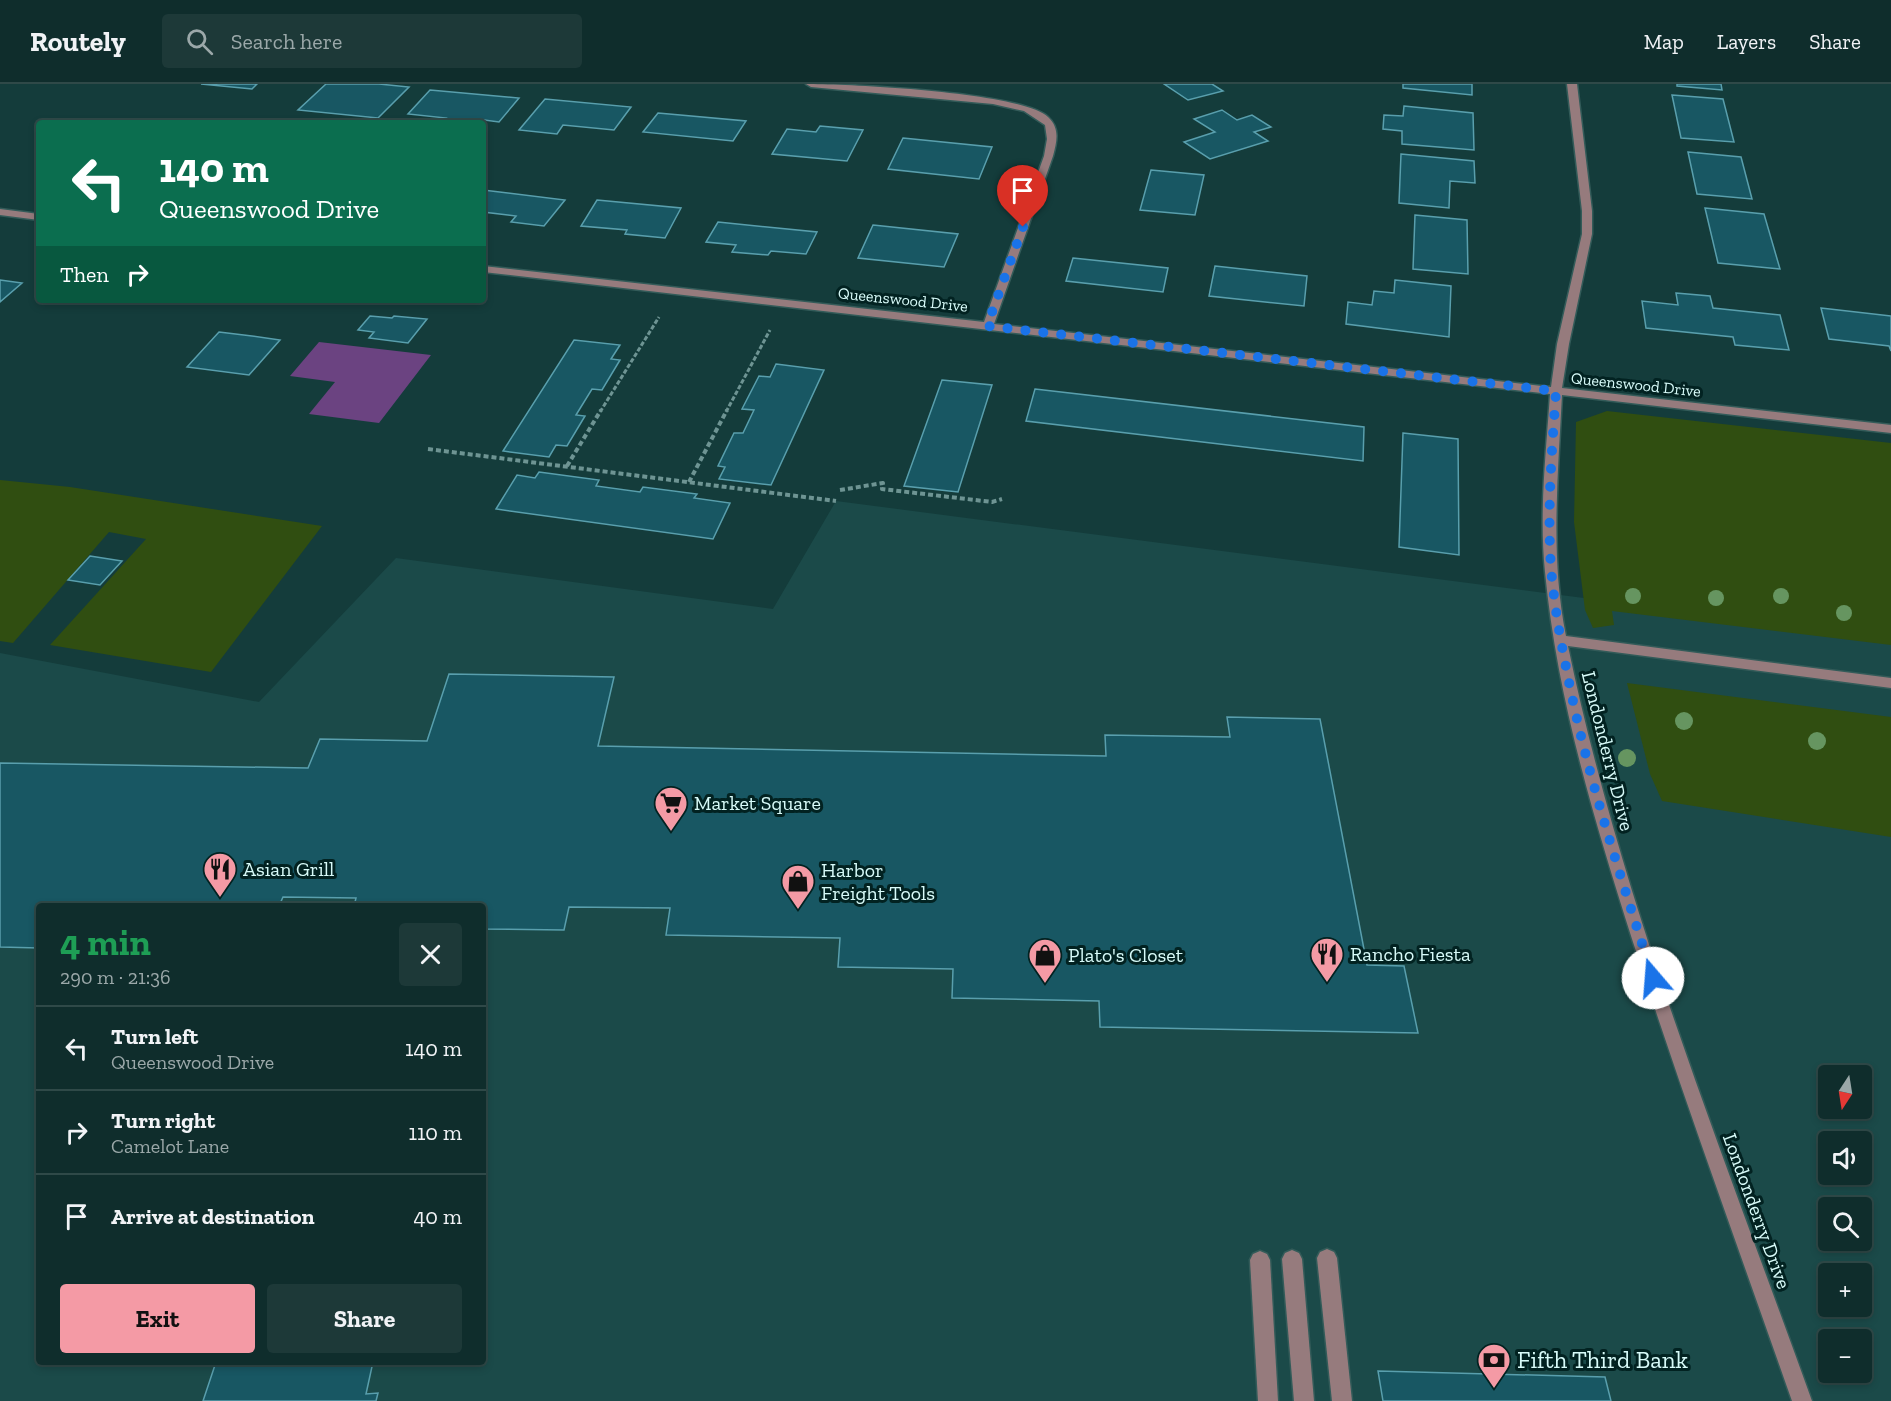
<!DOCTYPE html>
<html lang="en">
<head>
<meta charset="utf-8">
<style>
  body { margin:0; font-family:"Zilla Slab",serif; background:#1d3938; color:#f1f3f6; height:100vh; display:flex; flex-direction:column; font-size:22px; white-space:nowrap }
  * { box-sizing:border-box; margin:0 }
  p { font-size:20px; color:#9ba8a9 }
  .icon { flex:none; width:33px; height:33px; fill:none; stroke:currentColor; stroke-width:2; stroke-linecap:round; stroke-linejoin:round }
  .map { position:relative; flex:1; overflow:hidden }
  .side { position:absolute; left:36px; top:819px; width:450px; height:462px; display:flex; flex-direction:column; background:#0f2d2c; border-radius:6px; box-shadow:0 3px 9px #0003,0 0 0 2px #2f4948 }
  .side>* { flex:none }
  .top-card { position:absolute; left:36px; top:36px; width:450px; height:183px; border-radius:6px; box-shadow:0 3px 9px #0003,0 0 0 2px #2f4948; background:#0b6e4f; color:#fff; overflow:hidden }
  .needle { width:39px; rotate:192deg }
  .controls { position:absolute; left:1818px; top:981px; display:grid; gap:12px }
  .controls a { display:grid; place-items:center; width:54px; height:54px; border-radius:6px; background:#0f2d2c; box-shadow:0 3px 9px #0003,0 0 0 2px #2f4948; font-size:30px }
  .pin { position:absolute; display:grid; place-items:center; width:51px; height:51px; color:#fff; margin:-62px -26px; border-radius:50% 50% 50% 0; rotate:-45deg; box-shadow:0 0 6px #0007 }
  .pin .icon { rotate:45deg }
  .me { position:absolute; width:66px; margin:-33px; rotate:342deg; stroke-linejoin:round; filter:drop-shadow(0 0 4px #0008) }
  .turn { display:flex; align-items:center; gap:21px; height:126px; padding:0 24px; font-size:27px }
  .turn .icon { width:78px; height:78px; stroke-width:2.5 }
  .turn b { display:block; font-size:42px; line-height:51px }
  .then { display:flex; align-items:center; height:57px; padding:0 24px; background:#0003; gap:12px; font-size:22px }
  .round { display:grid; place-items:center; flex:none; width:63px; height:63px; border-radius:6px; background:#1d3938 }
  .summary { display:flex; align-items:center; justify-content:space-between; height:102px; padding:0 24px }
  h1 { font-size:36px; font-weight:800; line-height:45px; color:#1e9e55 }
  .button { display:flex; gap:12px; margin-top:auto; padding:12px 24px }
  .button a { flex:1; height:69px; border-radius:6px; background:#f49aa5; color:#111; font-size:24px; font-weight:800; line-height:69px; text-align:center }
  .button a+a { background:#1d3938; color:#f1f3f6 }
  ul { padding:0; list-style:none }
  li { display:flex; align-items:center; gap:18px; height:84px; padding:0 24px; border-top:2px solid #2f4948 }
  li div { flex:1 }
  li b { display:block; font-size:22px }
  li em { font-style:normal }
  header { display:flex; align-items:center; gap:36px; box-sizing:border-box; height:84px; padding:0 30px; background:#0f2d2c; border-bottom:2px solid #2f4948 }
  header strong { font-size:28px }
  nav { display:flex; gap:33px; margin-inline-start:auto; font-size:21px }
  .search { width:420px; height:54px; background:#1d3938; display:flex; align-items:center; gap:15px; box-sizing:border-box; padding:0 21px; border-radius:6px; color:#9ba8a9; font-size:22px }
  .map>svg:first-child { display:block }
</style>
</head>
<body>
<header>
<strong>Routely</strong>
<div class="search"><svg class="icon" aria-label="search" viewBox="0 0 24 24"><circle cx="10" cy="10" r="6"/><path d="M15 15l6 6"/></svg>Search here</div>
<nav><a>Map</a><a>Layers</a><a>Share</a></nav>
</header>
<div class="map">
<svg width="1891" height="1317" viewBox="0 0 1891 1317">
  <rect width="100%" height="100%" fill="#143c3b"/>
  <path fill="#1b4a49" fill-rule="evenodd" d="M836,417L1891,554V1317H0V569L259,618L396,474L773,525ZM39,822H483V1278H39ZM1828,992H1862V1024H1828ZM1828,1058H1862V1090H1828ZM1828,1124H1862V1156H1828ZM1828,1190H1862V1222H1828ZM1828,1256H1862V1288H1828Z"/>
  <g fill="#304e11">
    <polygon points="1607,327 1891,359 1891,561 1612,527 1614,541 1593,544 1585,526 1574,438 1576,338"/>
    <polygon points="0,396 70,403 322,442 211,588 50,561 146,455 109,448 13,559 0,557"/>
    <polygon points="1627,599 1891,633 1891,753 1662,717 1650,690"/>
  </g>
  <polygon fill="#6b4381" points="319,258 431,271 379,339 309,330 335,298 290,292"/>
  <g fill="#185763" stroke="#599fad" stroke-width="1.5">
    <polygon points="201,0 257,0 252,5"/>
    <polygon points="326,0 379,0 409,3 378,34 298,26"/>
    <polygon points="1164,0 1212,0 1223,7 1188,16"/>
    <polygon points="1403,0 1472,0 1472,11 1403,4"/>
    <polygon points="1677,0 1721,0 1722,6 1677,2"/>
    <polygon points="430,6 519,14 499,38 477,35 473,39 441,39 446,34 408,30"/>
    <polygon points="1672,11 1723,15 1734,58 1681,54"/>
    <polygon points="545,15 631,23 614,46 563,41 557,50 519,46"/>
    <polygon points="1404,22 1473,29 1474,66 1402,60 1402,47 1383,45 1384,31 1403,32"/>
    <polygon points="1222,26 1237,36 1252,31 1271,43 1254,48 1268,57 1210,75 1184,58 1215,48 1194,35"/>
    <polygon points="658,29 746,37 733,57 643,48"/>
    <polygon points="820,42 863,46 847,77 772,70 787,45 816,48"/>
    <polygon points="903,54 992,63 979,95 888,85"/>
    <polygon points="1688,68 1741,73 1752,115 1697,110"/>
    <polygon points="1401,70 1474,77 1475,99 1450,97 1449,124 1399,119"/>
    <polygon points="1151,86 1204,91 1195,131 1140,126"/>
    <polygon points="483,106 565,116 544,142 511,138 516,132 483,128"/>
    <polygon points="597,116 681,124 665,154 625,150 627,146 581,142"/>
    <polygon points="1705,124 1764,130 1780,185 1718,179"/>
    <polygon points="1415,131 1467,136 1468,190 1413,185"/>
    <polygon points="718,138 817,148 806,170 771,167 768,171 732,168 736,161 706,158"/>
    <polygon points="873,141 958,150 944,183 858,174"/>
    <polygon points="1073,174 1168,184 1163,208 1066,197"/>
    <polygon points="1215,182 1307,192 1304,222 1209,212"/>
    <polygon points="0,196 22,199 0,218"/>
    <polygon points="1395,196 1451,202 1449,253 1346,240 1348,218 1372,221 1374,207 1394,209"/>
    <polygon points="1676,209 1710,212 1713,224 1780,231 1789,266 1735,261 1733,253 1646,244 1642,217 1678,221"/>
    <polygon points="1821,224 1891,232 1891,267 1889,262 1829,255"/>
    <polygon points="370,232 392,234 394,232 427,235 408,259 369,254 374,248 358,246"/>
    <polygon points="219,248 252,252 280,256 249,291 187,283"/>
    <polygon points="574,256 620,261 611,275 620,276 602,306 592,305 576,331 585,332 567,362 556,361 549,373 503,367"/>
    <polygon points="776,280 824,286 771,401 719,395 725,383 718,382 734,349 743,349 754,326 742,325 759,292 770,293"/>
    <polygon points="942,296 992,301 958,408 904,402"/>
    <polygon points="1035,305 1364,343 1363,377 1026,337"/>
    <polygon points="1403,349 1458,355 1459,471 1399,463"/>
    <polygon points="539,388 599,396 596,402 640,408 643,403 697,410 694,414 730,419 713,455 496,425 517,391 535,394"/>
    <polygon points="90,472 122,477 100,501 68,496"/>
    <polygon points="449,590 614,593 598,662 1106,672 1105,651 1230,653 1227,633 1320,635 1367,881 1404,882 1418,949 1100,943 1099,917 952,914 953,885 838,883 840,854 666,851 670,824 569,823 564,846 483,845 483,822 354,822 356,814 283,813 279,822 39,822 39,864 0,863 0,679 308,684 320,655 427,657"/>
    <polygon points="216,1278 373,1278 366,1310 378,1309 376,1317 203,1317"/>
    <polygon points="1378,1287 1605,1293 1611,1317 1383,1317"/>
  </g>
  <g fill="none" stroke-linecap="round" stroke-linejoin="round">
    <defs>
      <g id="minor">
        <path d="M806,0C849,0 1021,8 1048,33C1060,44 1057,57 1053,72L994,240L1551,303L1557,260L1582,150V127L1567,0H1577L1592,127V150L1569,260L1562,304L1891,341V349L1562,311C1558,391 1550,473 1566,552L1891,594V604L1568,562C1622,821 1723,1069 1812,1317H1792C1738,1163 1682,1010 1632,855C1594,735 1557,614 1545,488C1539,429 1546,369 1550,310L483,188V182L984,238L1044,72L1047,55L1045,41L1024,27L993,20L811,3Z"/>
        <polygon points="0,125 39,130 39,136 0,131"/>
        <polygon points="1327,1165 1334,1168 1337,1174 1352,1317 1332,1317 1317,1174 1320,1168"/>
        <polygon points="1292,1166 1299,1169 1302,1175 1314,1317 1294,1317 1282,1175 1285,1169"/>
        <polygon points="1260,1167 1267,1170 1270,1176 1278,1317 1258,1317 1250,1176 1253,1170"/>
      </g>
    </defs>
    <use href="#minor" stroke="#335b59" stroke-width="3"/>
    <g stroke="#6e9493" stroke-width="3" stroke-dasharray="4.5 2" stroke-linecap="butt">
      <polyline points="600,328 659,233"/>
      <polyline points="726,328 770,246"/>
    </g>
    <g stroke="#6e9493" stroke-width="4" stroke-dasharray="5 3" stroke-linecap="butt">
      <polyline points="428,365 836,417"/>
      <polyline points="567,382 601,326"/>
      <polyline points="689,398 727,326"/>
      <polyline points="840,406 883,399 882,405 992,418 1002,415"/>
    </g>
    <use href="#minor" fill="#967b7d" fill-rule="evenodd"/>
  </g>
  <g fill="#669560">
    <circle cx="1633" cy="512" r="8"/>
    <circle cx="1781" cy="512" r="8"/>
    <circle cx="1716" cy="514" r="8"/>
    <circle cx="1844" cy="529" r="8"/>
    <circle cx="1684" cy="637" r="9"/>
    <circle cx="1817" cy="657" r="9"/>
    <circle cx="1627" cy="674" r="9"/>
  </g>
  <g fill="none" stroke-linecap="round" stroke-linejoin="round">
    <path stroke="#1a73e8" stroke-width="10" stroke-dasharray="0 18" d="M1023,143L987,242L1556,307C1552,366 1547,425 1551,484C1554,519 1560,554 1567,588C1587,692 1621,793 1653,894"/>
  </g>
  <defs>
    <symbol id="supermarket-pin" viewBox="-11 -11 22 30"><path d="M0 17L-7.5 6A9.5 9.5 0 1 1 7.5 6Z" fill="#f49aa5" stroke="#022221"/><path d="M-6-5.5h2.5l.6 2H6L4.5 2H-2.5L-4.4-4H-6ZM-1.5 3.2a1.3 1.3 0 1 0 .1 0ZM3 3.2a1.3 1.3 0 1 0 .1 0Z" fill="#111"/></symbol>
    <symbol id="restaurant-pin" viewBox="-11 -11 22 30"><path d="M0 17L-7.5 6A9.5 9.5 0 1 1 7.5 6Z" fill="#f49aa5" stroke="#022221"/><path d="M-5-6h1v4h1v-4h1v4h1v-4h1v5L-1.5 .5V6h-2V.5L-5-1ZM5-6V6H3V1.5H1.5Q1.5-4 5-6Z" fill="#111"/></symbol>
    <symbol id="shop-pin" viewBox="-11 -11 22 30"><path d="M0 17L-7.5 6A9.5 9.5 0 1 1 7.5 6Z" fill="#f49aa5" stroke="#022221"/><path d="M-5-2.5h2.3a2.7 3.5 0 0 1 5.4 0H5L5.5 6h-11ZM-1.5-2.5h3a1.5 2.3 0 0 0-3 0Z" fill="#111"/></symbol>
    <symbol id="bank-pin" viewBox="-11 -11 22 30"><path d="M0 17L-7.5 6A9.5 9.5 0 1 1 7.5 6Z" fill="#f49aa5" stroke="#022221"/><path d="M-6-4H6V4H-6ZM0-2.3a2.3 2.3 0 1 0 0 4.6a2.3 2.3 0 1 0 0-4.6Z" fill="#111"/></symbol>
  </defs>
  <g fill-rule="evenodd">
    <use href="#supermarket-pin" x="652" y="700" width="38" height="52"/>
    <use href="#restaurant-pin" x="201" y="766" width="38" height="52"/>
    <use href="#shop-pin" x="779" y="778" width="38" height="52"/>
    <use href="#restaurant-pin" x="1308" y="851" width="38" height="52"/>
    <use href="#shop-pin" x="1026" y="852" width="38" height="52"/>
    <use href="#bank-pin" x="1475" y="1257" width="38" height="52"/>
  </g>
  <g text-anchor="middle" stroke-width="6" stroke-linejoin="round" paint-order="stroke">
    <g font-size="16" fill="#d8fbf9" stroke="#022221">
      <text transform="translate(903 215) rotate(6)" y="6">Queenswood Drive</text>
      <text transform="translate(1636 300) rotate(6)" y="6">Queenswood Drive</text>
    </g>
    <g font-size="20" fill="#d8fbf9" stroke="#022221">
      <text transform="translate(1608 667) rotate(76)" y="7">Londonderry Drive</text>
      <text transform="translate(1757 1127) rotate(70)" y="7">Londonderry Drive</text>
    </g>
    <g font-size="20" fill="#d8fbf9" stroke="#022221" text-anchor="start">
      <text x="694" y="726">Market Square</text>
      <text x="243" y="792">Asian Grill</text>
      <text x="821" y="793">Harbor<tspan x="821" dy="23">Freight Tools</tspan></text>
      <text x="1350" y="877">Rancho Fiesta</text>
      <text x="1068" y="878">Plato's Closet</text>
    </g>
    <g font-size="24" fill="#d8fbf9" stroke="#022221" text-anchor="start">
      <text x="1517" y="1284">Fifth Third Bank</text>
    </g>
  </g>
</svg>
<div class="controls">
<a><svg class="needle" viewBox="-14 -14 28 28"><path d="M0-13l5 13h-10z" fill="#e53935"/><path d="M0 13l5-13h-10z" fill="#9ba8a9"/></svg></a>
<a><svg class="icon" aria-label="sound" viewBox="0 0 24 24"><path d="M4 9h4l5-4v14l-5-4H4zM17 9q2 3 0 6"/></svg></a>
<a><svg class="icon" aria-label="search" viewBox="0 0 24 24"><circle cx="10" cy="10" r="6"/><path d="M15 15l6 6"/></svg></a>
<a>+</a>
<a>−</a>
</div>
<div class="pin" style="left:1023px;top:143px;background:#d93025"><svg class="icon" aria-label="arrive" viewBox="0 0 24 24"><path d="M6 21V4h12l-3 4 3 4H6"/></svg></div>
<svg class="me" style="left:1653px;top:894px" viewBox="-20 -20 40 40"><circle r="19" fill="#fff"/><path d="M0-13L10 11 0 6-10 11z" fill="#1a73e8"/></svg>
<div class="top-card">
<div class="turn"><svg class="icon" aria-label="left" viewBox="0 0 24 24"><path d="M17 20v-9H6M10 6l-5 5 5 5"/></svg><div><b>140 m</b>Queenswood Drive</div></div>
<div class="then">Then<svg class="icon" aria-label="right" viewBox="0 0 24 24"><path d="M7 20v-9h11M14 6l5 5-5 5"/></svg></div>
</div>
<section class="side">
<div class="summary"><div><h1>4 min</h1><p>290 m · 21:36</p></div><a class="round"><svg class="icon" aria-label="close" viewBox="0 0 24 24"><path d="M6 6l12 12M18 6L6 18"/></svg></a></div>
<ul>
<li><svg class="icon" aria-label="left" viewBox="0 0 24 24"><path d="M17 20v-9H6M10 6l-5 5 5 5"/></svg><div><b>Turn left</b><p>Queenswood Drive</p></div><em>140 m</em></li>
<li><svg class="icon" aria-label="right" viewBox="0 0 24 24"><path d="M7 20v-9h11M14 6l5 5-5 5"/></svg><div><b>Turn right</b><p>Camelot Lane</p></div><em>110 m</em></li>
<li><svg class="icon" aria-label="arrive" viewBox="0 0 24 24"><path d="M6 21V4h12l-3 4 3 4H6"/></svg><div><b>Arrive at destination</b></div><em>40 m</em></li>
</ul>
<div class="button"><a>Exit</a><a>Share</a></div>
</section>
</div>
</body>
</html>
